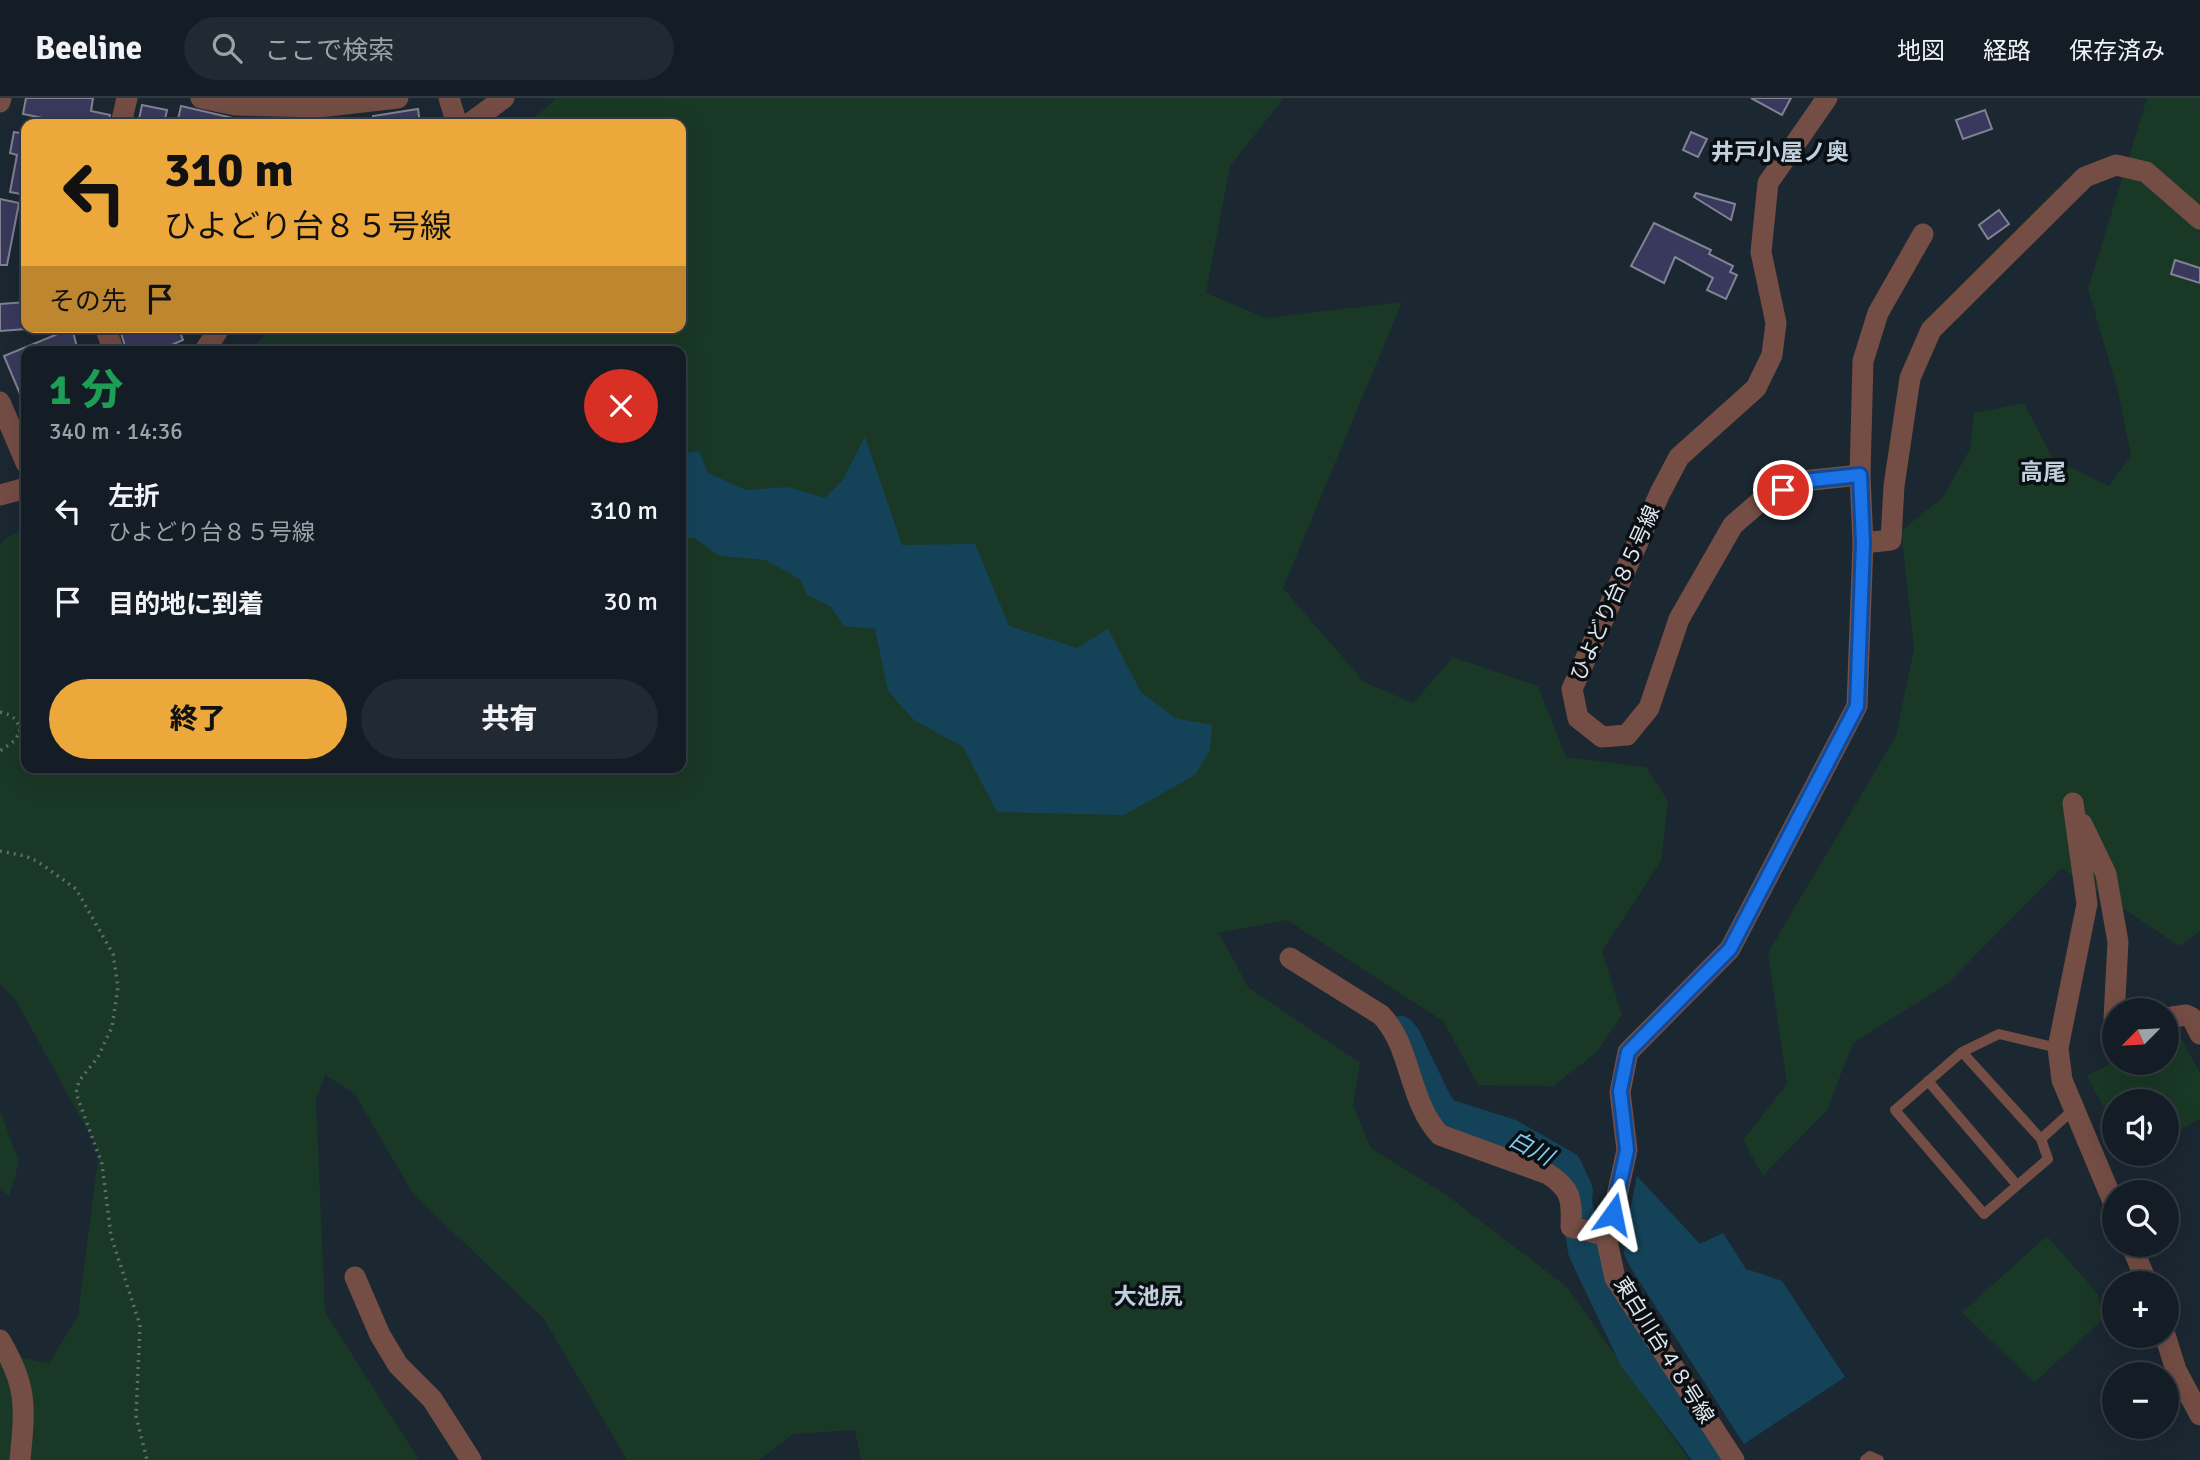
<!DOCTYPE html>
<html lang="ja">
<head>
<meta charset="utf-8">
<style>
  body { margin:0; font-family:Signika,"Noto Sans JP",sans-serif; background:#212a32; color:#f1f3f6; height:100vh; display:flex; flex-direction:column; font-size:26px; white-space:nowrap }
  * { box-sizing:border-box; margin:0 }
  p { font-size:23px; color:#9da2a7 }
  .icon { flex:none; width:38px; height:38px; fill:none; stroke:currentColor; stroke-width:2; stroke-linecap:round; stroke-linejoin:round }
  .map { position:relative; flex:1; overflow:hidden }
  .panel { position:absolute; left:21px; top:248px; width:665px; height:427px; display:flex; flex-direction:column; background:#141d25; border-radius:14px; box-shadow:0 7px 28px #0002,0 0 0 2px #333b42 }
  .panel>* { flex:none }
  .top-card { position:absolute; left:21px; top:21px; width:665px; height:214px; border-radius:14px; box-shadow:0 7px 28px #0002,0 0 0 2px #333b42; background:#eda83b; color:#111; overflow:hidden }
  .needle { width:46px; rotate:246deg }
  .fabs { position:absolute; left:2102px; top:900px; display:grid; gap:14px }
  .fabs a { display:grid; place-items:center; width:77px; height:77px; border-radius:50%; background:#141d25; box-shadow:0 7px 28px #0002,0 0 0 2px #333b42; font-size:35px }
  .pin { position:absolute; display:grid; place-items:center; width:60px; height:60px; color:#fff; margin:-30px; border:4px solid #fff; border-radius:50%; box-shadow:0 2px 7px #0007 }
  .me { position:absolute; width:77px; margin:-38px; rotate:12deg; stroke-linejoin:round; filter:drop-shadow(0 0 5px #0008) }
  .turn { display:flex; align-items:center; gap:24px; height:147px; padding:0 28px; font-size:32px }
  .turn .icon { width:91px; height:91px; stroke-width:2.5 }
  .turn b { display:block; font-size:49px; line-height:60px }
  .then { display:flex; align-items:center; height:66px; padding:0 28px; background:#0003; gap:14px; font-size:26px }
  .round { display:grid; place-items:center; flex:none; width:74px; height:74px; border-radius:37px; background:#212a32 }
  .headline { display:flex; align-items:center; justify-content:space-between; height:119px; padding:0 28px }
  h1 { font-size:42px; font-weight:800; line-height:52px; color:#1e9e55 }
  .action { display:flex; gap:14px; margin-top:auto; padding:14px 28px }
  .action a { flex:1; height:80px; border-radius:42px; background:#eda83b; color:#111; font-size:28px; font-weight:800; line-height:80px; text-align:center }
  .action a+a { background:#212a32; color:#f1f3f6 }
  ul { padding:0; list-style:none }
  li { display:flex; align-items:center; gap:21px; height:91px; padding:0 28px }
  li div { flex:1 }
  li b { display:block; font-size:26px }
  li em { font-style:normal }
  header { display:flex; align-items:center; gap:42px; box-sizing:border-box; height:98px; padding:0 35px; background:#141d25; border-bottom:2px solid #333b42 }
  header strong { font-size:33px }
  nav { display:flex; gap:38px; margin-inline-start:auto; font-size:24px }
  .search { width:490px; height:63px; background:#212a32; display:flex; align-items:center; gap:18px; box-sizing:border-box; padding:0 24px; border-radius:38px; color:#9da2a7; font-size:26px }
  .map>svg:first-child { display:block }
</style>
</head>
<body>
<header>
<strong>Beeline</strong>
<div class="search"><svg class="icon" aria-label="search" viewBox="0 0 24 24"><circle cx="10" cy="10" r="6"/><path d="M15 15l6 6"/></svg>ここで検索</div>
<nav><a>地図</a><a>経路</a><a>保存済み</a></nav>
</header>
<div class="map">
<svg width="2200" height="1362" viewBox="0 0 2200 1362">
  <rect width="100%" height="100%" fill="#1b2731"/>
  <g fill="#1a3826">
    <polygon points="556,0 1284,0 1230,68 1206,195 1266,220 1402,204 1283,490 1364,584 1413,605 1453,559 1538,588 1566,659 1646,669 1668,703 1661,763 1602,853 1622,917 1596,955 1553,988 1478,987 1443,923 1287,822 1219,835 1248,889 1360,965 1353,1007 1371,1050 1448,1098 1567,1189 1689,1362 861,1362 855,1332 794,1336 759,1362 627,1362 544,1221 413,1096 355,996 325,977 316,1002 325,1214 419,1362 0,1362 0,1256 49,1265 78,1218 99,1053 18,906 0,885 0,447 6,440 26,430 26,670 681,670 681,254 250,254 261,240 275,229 681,229 681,26 528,26"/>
    <polygon points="2147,0 2200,0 2200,833 2179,848 2062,770 1947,886 1853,945 1827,1012 1763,1078 1743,1042 1787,986 1768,855 1896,638 1914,551 1901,433 1943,399 1970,351 1974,315 2024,305 2053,361 2109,388 2131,357 2118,294 2088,191"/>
    <polygon points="2176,931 2200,975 2200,1021 2167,1039 2166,1003 2114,1003 2114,1029 2087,978 2114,964 2166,964 2167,936"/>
    <polygon points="0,1012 19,1065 9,1098 0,1090"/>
    <polygon points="2047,1138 2098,1196 2102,1222 2034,1285 1962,1214"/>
  </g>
  <g fill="#144359">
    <polygon points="865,339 902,447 975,446 1009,528 1077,550 1108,531 1141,594 1175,620 1212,627 1210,652 1195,677 1124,717 997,714 963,649 914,622 888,593 875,531 844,528 830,508 807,497 801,482 766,462 720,458 694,440 681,440 681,355 699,353 708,375 746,392 788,389 825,400 842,383"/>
    <polygon points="1637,1078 1700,1146 1723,1135 1746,1171 1782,1183 1845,1279 1744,1346 1632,1172 1624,1156 1626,1132"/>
  </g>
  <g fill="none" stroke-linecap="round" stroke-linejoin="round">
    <polyline stroke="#144359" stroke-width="32" points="1400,934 1405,940 1436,1005 1444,1016 1510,1037 1566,1069 1577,1093 1576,1103 1584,1153 1635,1260 1712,1362"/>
  </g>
  <g fill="#39395d" stroke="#818292" stroke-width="2">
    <polygon points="26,0 93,0 91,13 110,17 108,26 62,26 62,24 23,16"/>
    <polygon points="1751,0 1791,0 1782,17"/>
    <polygon points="142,7 167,12 164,26 138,26"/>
    <polygon points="181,8 233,20 233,26 177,26"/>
    <polygon points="418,11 420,26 373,26 373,18"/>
    <polygon points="1985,12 1992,31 1963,41 1956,22"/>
    <polygon points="14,34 26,36 26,97 10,94 17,57 10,55"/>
    <polygon points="1691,34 1707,41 1698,59 1683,52"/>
    <polygon points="1696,95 1735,106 1731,122 1694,99"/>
    <polygon points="0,101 19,105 7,167 0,167"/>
    <polygon points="1999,112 2009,126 1988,141 1979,127"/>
    <polygon points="1654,125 1711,152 1709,156 1733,168 1730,174 1737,177 1726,201 1707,192 1713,180 1675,159 1664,185 1631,168"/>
    <polygon points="2175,162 2200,170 2200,185 2171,176"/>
    <polygon points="26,204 26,231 0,233 0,206"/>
    <polygon points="119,229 178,229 183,242 169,248 172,254 127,254"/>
    <polygon points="72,230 77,249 67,254 26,254 26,310 4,258"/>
  </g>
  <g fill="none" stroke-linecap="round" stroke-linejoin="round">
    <g stroke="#616b74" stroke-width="3.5" stroke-dasharray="2 5" stroke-linecap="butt">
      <path d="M0,614C13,617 18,621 20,634L14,643L0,653"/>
      <polyline points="0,753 25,758 37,763 76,791 113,856 118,889 112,929 98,959 79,983 76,995 102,1066 111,1138 140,1227 136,1318 147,1362"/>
    </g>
    <g stroke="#744d44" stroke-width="10">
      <polyline points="1962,954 2041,1041 2048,1061 1984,1116 1895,1012 1962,954 1999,936 2058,950"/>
      <polyline points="1928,983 2017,1087"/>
      <polyline points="2041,1041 2074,1011"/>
      <polyline points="1865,1362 1870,1358 1879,1362"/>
    </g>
    <g stroke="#744d44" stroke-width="21">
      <polyline points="201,0 235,7 319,9 398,0"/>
      <polyline points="449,0 457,26"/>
      <polyline points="1827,0 1768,85 1761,154 1776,225 1772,257 1756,290 1679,359 1660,395 1572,591 1578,620 1602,639 1627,637 1649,610 1679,521 1733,427 1763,401 1803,383 1860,377"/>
      <polyline points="0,4 1,0"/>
      <polyline points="121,26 127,0"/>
      <polyline points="469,26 504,0"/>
      <polyline points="105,229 114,254"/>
      <polyline points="204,254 220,229"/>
      <polyline points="0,304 26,365"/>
      <polyline points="0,397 26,390"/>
      <polyline points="1863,445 1891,442 1894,388 1910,280 1931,232 2085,79 2116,67 2146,74 2200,121"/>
      <polyline points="2073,705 2087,806 2058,950 2062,982 2114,1106"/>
      <polyline points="2082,726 2106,776 2118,844 2114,920"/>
      <path d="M1290,860L1381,917C1412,949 1408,1003 1440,1037L1548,1076C1572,1091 1572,1103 1571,1129L1608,1138"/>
      <polyline points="2166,920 2186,917 2192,920 2200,936"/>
      <polyline points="2131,1146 2147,1185"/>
      <polyline points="355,1179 380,1237 398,1267 432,1301 471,1362"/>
      <polyline points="2165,1237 2176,1272 2200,1317"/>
      <path d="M0,1242C28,1289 25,1310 20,1362"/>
      <polyline points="1734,1362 1615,1180 1607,1143 1627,1052 1620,994 1628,954 1730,851 1857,608 1863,445 1860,377 1863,263 1878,215 1923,136"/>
    </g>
  </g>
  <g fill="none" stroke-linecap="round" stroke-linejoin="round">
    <defs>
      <polyline id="route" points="1613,1116 1627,1052 1620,993 1628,954 1730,851 1857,608 1863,445 1860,377 1803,383 1783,392"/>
    </defs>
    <use href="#route" stroke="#114b97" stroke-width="18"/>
    <use href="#route" stroke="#1a73e8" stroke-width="12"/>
  </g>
  <g text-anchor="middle" stroke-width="7" stroke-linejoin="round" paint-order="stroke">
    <g font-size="21" fill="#dfe6ed" stroke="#0a0f13">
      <text transform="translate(1615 495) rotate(-66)" y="7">ひよどり台８５号線</text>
      <text transform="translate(1664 1252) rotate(58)" y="7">東白川台４８号線</text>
    </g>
    <g font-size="23" font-weight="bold" fill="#c1d0dd" stroke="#0a0f13">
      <text x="1780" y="62">井戸小屋ノ奥</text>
      <text x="2043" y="382">高尾</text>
      <text x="1148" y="1206">大池尻</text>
    </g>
    <g font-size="23" font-style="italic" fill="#7ec9ef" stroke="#0a0f13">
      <text transform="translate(1531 1050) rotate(28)" y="8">白川</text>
    </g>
  </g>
</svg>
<div class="fabs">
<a><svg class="needle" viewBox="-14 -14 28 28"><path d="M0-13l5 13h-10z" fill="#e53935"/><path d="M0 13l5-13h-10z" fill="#9da2a7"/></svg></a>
<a><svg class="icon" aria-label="sound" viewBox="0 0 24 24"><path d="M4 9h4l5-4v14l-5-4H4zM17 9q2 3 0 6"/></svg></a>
<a><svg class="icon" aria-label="search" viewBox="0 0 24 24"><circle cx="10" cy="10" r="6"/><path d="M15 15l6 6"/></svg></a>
<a>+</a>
<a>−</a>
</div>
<div class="pin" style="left:1783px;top:392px;background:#d93025"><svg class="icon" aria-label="arrive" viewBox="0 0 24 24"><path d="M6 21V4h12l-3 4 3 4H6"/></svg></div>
<svg class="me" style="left:1613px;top:1116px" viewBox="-20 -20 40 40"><path d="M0-17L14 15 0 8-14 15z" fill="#1a73e8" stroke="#fff" stroke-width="4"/></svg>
<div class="top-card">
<div class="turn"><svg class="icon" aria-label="left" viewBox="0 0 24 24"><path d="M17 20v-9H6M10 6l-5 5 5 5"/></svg><div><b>310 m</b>ひよどり台８５号線</div></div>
<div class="then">その先<svg class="icon" aria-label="arrive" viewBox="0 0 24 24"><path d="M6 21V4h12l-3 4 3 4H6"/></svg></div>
</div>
<section class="panel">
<div class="headline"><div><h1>1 分</h1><p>340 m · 14:36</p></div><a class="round" style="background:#d93025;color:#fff"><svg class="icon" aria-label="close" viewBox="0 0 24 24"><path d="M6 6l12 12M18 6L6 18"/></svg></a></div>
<ul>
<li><svg class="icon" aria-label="left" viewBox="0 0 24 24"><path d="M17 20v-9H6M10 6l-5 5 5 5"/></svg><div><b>左折</b><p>ひよどり台８５号線</p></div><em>310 m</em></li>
<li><svg class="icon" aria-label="arrive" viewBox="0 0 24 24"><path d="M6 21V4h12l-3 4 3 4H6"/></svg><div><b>目的地に到着</b></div><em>30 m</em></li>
</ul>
<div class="action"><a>終了</a><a>共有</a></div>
</section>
</div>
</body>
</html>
